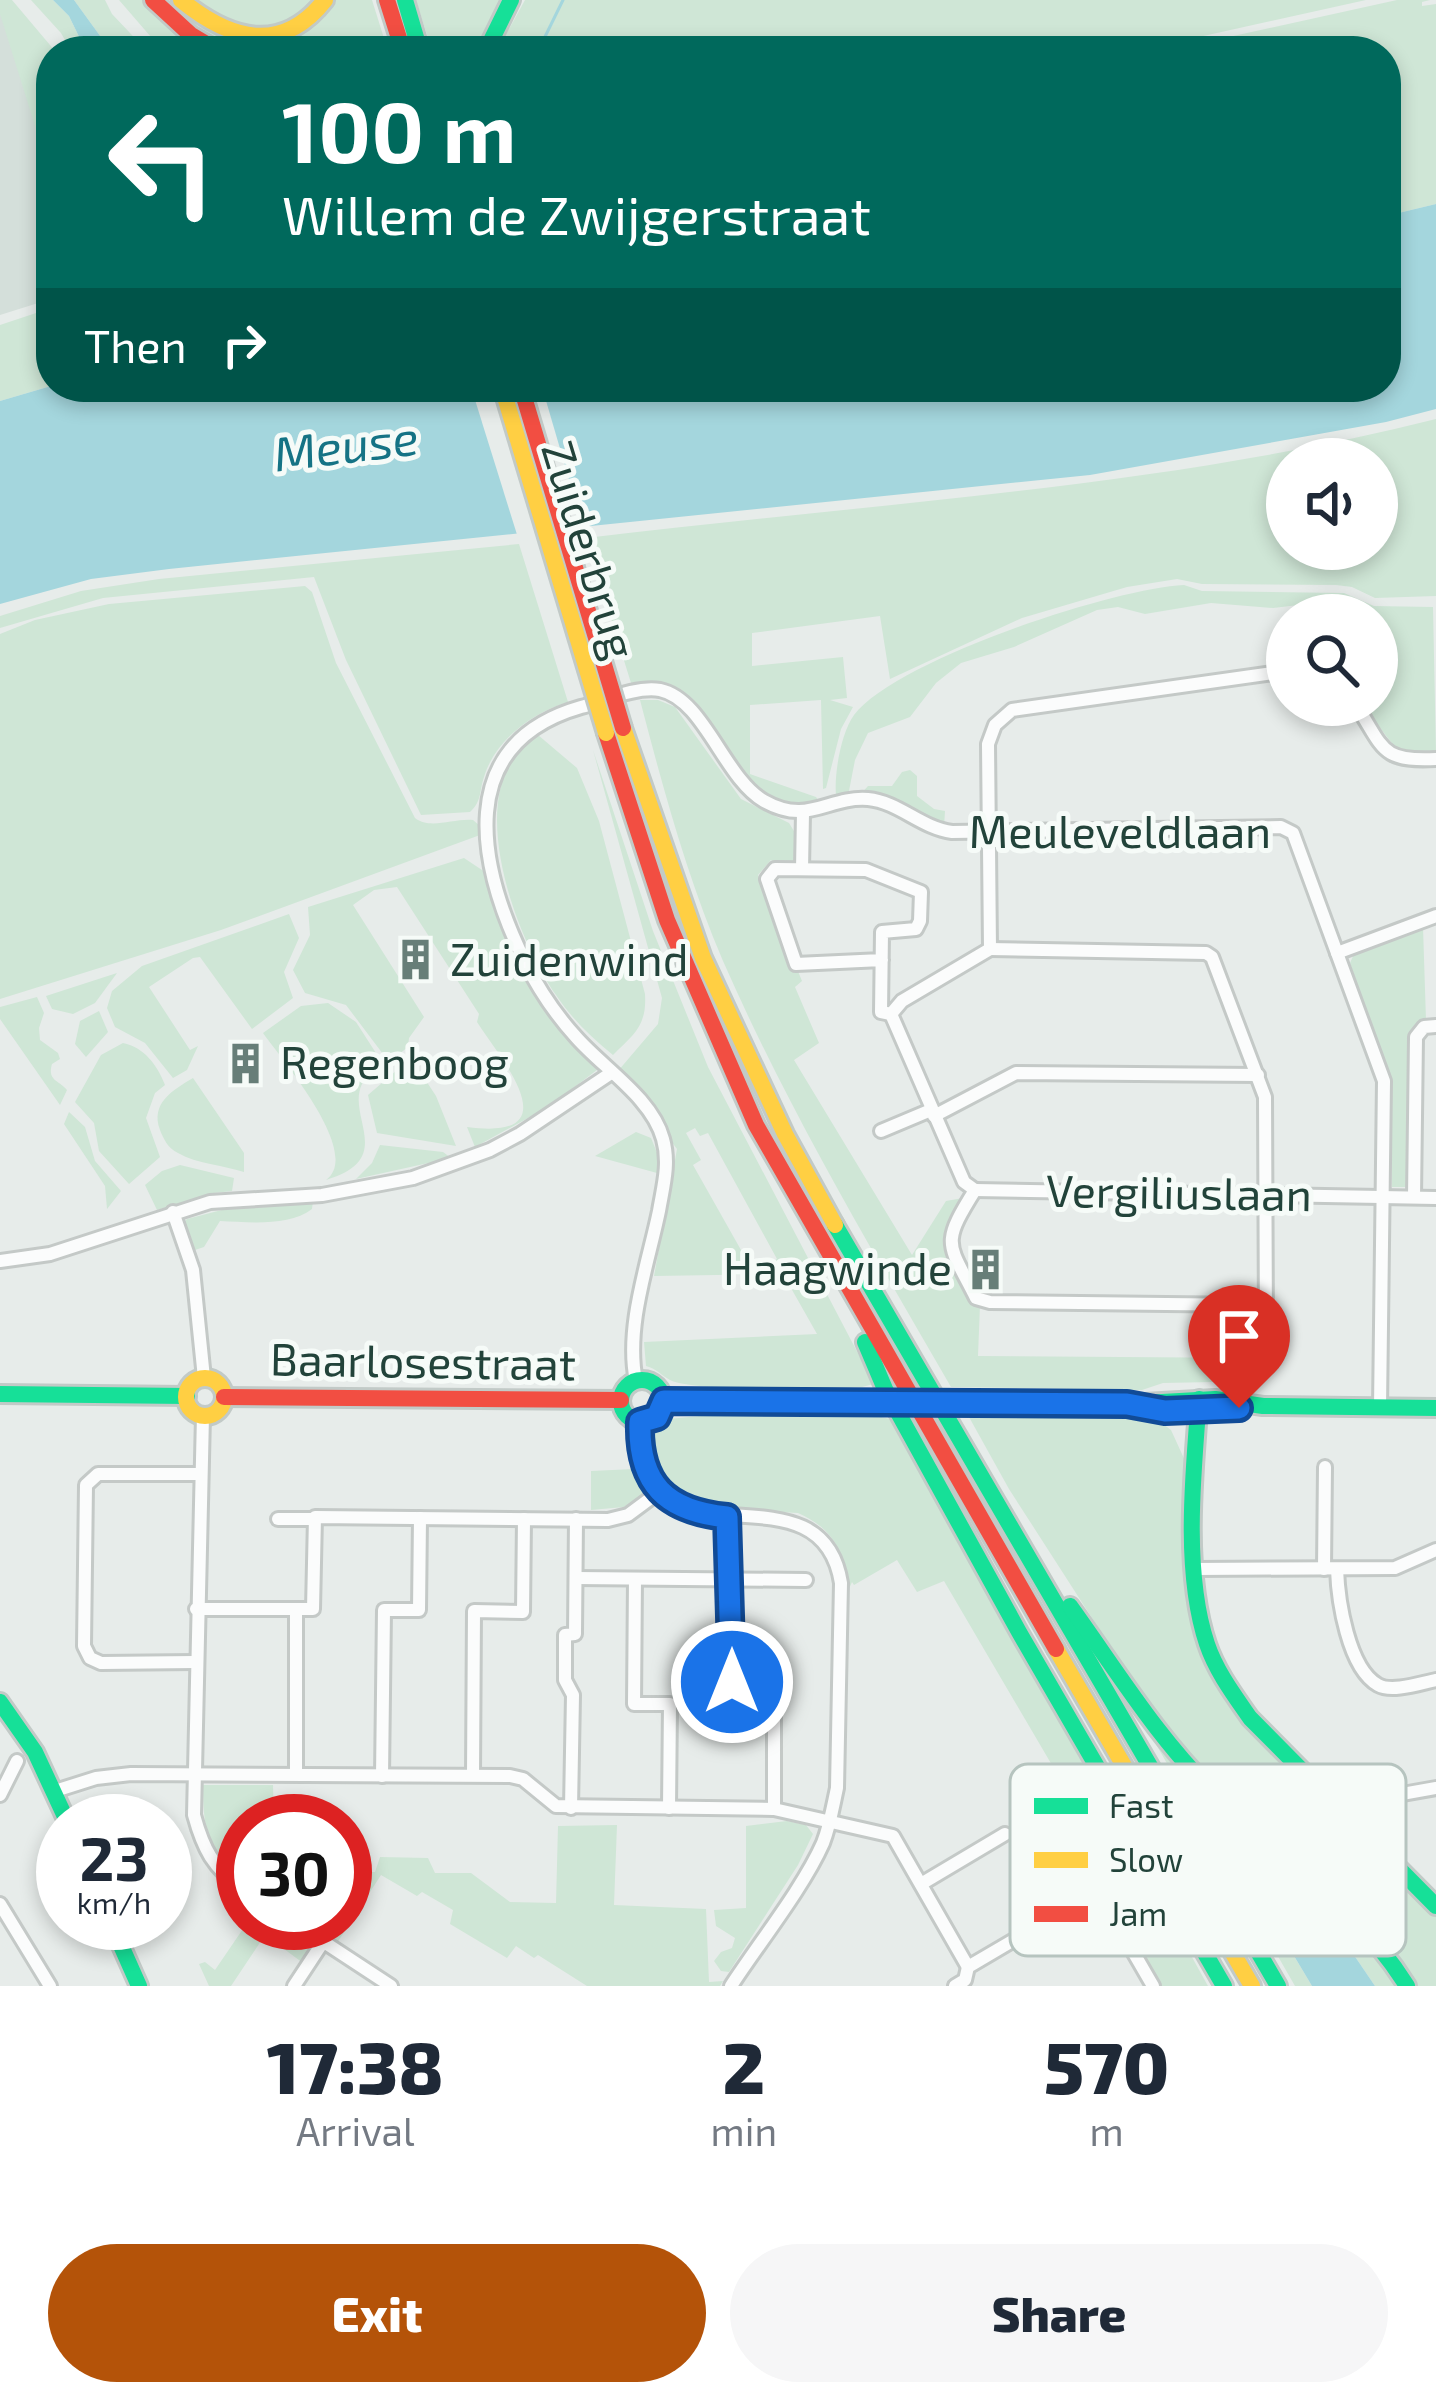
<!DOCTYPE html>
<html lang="en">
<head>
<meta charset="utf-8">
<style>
  body { margin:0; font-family:"Exo 2",sans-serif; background:#f6f6f7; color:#1f2937; height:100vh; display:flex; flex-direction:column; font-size:45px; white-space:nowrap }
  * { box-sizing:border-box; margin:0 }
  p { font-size:39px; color:#747a83 }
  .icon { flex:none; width:66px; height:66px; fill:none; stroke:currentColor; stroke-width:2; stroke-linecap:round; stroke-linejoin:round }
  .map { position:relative; height:1986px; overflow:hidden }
  .side { display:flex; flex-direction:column; background:#fff; flex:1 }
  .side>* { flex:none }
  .banner { position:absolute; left:36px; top:36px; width:1365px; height:366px; border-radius:48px; box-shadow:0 6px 18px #0003; background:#00695c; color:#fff; overflow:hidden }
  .controls { position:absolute; left:1266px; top:438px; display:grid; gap:24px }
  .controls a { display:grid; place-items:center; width:132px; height:132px; border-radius:50%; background:#fff; box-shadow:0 6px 18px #0003; font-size:60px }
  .speed { position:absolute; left:36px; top:1794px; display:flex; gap:24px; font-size:60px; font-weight:700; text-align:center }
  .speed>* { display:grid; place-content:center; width:156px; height:156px; border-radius:50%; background:#fff; box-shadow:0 6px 18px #0003; line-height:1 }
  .speed small { font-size:30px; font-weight:400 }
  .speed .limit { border:18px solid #d22; background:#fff; color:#111 }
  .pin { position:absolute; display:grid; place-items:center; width:102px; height:102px; color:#fff; margin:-123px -51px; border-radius:50% 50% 50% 0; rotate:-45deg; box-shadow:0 0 12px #0007 }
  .pin .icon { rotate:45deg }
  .me { position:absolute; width:132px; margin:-66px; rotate:0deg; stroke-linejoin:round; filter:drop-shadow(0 0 9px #0008) }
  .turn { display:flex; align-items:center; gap:42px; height:252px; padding:0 48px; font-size:54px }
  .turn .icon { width:156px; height:156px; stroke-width:2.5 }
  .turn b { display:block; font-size:84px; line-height:102px }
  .then { display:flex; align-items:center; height:114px; padding:0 48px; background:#0003; gap:24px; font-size:45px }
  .eta { display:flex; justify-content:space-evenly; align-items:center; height:204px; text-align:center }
  .eta b { font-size:72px; font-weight:800; line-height:84px }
  .button { display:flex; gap:24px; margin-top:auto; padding:24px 48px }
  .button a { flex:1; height:138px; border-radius:72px; background:#b45309; color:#fff; font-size:48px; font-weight:800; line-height:138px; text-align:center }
  .button a+a { background:#f6f6f7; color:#1f2937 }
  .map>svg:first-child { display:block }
</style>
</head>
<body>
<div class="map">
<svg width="1436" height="1986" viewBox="0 0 1436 1986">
  <rect width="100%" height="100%" fill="#e7ecea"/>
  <polygon fill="#d4dfda" points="0,9 51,166 51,299 0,315"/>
  <g fill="#cfe6d6" fill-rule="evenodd">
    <polygon points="0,0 12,0 55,51 51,51 51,177 0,14"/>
    <polygon points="31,0 53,0 69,16 86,51 71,51 61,33"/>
    <polygon points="74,0 105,0 112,14 147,51 111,51"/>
    <polygon points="119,0 142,0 154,14 204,51 170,51 151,37"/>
    <polygon points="164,0 253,45 331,0 372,0 388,51 234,51 196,29"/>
    <path d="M193,0H312C274,42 235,25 193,0Z"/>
    <polygon points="416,0 506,0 482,51 432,51"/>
    <polygon points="525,0 1366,0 1136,51 497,51"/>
    <polygon points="1397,0 1430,0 1422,2 1422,6 1436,4 1436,204 1386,216 1386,51 1165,51"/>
    <polygon points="51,308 51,386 0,401 0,325"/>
    <path d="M1436,419V596L1375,598L1352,587L1336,585L1202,584L1177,579L1127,587L1022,618L890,679L880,616L752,633V666L843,657L847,698L830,700L853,707L841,729L826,788L823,789L821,700L750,705V774L816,797L821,804C719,826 728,673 631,683L586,538C871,503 1157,489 1436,419ZM1287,459H1377V549H1287Z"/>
    <path d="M519,544L568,702C532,713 495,740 484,777C479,792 482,801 470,812L421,815L346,660L314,577L103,598L0,628V616L81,591L159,579Z"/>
    <path d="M1184,585L1202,591L1344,593L1374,606L1433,607L1436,753L1398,751L1362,705H1377V615H1344L1342,609L1324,602L1273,608L1211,603L1145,614L1118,607L1097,610L1014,647L961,663L936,683L910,717L868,733L855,760L848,796L836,795C834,774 841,733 854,715C896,660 1114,588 1184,585Z"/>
    <path d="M305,586L312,592L336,663L415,818C430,830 454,818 473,820L480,826V835L221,930L0,999V634L35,620L109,604Z"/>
    <path d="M640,700H658L675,707L741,799L789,823L800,841L798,864H779L771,860L758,875L802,981L795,987L819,1043L794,1060L912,1255L946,1201L963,1198L944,1241L965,1285L980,1305L978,1356L1261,1358L1213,1382L1163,1383L1142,1390L951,1387C870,1247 788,1109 723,961C687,877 663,788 640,700Z"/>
    <path d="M538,735L577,768L599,821L645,994C647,1026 634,1034 613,1055C591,1037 572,1019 556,995C514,935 457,782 538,735Z"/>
    <path d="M593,750L653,931L708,1067L874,1384L862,1387C826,1387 696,1393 670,1380C661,1375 657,1369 646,1366L644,1342L817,1334L783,1274L654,1276L677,1149L618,1071L658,1024L662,998ZM695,1128L700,1136L708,1133L777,1259L754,1273L693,1165L701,1160L686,1133Z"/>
    <polygon points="910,770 917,776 917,796 934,809 945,811 944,827 859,796 868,786 892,786 902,772"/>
    <path d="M464,858L485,872C502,952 539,1013 597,1070L548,1107L475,1147L467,1127C571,1141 504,1063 477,1022L479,1014L397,887L374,890L353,905L424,1017L409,1038L408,1047L389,1062L346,1005L305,993L293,970L310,935L308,907Z"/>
    <polygon points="289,914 299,938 284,972 293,998 252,1029 200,957 193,958 149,987 190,1050 198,1046 187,1070 173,1078 145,1043 115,1027 107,1008 112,991 142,966"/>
    <polygon points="1423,927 1426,1020 1421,1023 1410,1187 1392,1187 1390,1080 1350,963 1354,954"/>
    <polygon points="117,973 95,1003 73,1014 52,1009 46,996"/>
    <path d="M37,997L44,1013L39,1028L40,1040L58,1053L60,1059L52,1064C47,1081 59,1080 67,1090L60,1105L0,1019V1007Z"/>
    <path d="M328,1003L356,1022L383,1064C377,1069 366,1077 362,1084C346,1117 397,1159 326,1180C363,1153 282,1060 263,1033L301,1006Z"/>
    <polygon points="99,1011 108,1032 86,1057 75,1044 80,1021"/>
    <path d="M123,1043C144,1047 158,1066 165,1085L155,1093L146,1118L160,1157L129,1184L99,1151L94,1123L75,1102L101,1055Z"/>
    <polygon points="411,1058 436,1096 456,1146 377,1133 368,1095"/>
    <path d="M193,1078L244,1153V1172C223,1165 197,1164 178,1153C168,1148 164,1140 160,1130C150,1103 173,1090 193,1078Z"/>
    <polygon points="69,1112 85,1127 95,1161 121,1191 107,1209 105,1186 64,1124"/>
    <polygon points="636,1132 651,1138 658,1155 657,1173 595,1156"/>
    <polygon points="380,1145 443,1152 451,1158 356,1179 372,1163"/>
    <polygon points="180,1165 234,1178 232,1191 214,1193 157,1210 145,1185 162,1171"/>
    <path d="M313,1200L312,1209C289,1227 247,1222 220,1221L204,1247L192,1251L184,1222L187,1219L241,1205Z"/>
    <path d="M720,1414L877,1416L894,1420L1208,1986H1160L1112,1903L1105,1894L1089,1890L1050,1821L1076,1806L944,1581L917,1592L897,1560L854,1585L852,1582L847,1593C845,1554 836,1530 798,1513C723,1508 669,1518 648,1432L668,1419Z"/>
    <polygon points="969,1417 1133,1417 1159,1421 1171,1430 1187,1465 1196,1617 1258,1734 1436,1914 1436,1986 1416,1986 1185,1751 1146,1702 1009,1489"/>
    <polygon points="634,1469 645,1488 643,1495 624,1507 591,1510 591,1471"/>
    <polygon points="1138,1713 1334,1904 1400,1986 1375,1986 1341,1936 1217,1828 1312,1986 1295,1986"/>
    <path d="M203,1785H273L274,1821H243V1881C207,1856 203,1827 203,1785Z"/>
    <polygon points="787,1821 806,1825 813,1834 798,1865 729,1972 721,1971 714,1961 721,1952 732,1948 735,1938 716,1926 714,1910 746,1908 746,1826"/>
    <polygon points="617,1825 614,1905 706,1909 709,1982 723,1981 720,1986 587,1986 538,1955 534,1958 516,1946 507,1958 450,1924 453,1910 422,1892 417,1896 381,1875 337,1943 307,1923 345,1923 345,1872 375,1872 380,1857 428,1858 435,1873 471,1873 510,1902 556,1903 558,1826"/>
    <polygon points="247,1923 277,1923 314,1947 303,1963 265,1935 231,1986 209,1986 199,1964 205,1962 215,1970"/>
  </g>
  <g fill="#a4d6dd">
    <polygon points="53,0 74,0 111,51 86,51 69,16"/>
    <polygon points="1436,204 1436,409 1386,422 1090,475 169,569 91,579 0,604 0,401 51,386 1386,387 1386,216"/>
    <polygon points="1216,1821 1224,1821 1341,1936 1375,1986 1312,1986 1217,1827"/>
  </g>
  <polygon fill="#e7ecea" points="471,387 542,387 585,534 519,541"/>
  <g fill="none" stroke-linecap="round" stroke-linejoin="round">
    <polyline stroke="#a4d6dd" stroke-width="3" points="538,51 563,0"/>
    <defs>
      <g id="street">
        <path d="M1356,705C1384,748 1380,762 1436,759"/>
        <polyline points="802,869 803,813"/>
        <polyline points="990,949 1206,953 1212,957 1265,1097 1266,1334"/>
        <polyline points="1337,953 1436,916"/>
        <polyline points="882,960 796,964 767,879 775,869 866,870 921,892 920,921 916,929 882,932 881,1012 891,1014"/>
        <polyline points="934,1116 1016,1073 1258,1075"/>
        <polyline points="881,1131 931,1110"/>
        <polyline points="975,1190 964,1182 891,1014 902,1001 990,949 988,744 995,725 1012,710 1287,671"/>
        <polyline points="975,1190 1436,1198"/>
        <path d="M975,1190C940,1246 948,1242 976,1298L990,1302L1252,1305L1265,1297"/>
        <polyline points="1414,1197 1416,1037 1424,1027 1436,1026"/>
        <polyline points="173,1212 193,1270 204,1378"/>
        <polyline points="0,1261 50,1254 210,1202 322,1195 413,1178 490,1150 520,1134 611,1073"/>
        <path d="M636,1381C625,1327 648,1264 659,1211C663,1187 670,1164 663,1139C652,1098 603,1068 576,1037C556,1015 538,988 525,962C478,866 452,744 581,707C604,701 635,686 660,690C704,699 724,778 764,801C808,826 828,796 868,799C899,802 921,828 952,832L1281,827L1293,833L1384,1081L1380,1408"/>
        <path d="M203,1415L194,1815C203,1848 213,1869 243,1888"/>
        <path d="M640,1422C631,1586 820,1452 841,1583L837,1788C833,1806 830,1825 823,1843C803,1888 759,1943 731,1986"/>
        <polyline points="727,1517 727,1581 732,1594 731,1707 774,1708 774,1809"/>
        <polyline points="278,1519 314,1519"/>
        <polyline points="1195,1569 1395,1568 1436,1550"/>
        <polyline points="1324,1569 1325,1467"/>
        <path d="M1337,1569C1338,1600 1348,1668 1378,1685C1392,1693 1421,1683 1436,1680"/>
        <polyline points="576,1578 806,1580"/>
        <polyline points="635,1579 634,1704 670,1704 669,1808"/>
        <polyline points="196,1609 313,1609 315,1517 608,1520 628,1515 659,1492"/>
        <polyline points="296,1609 296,1774"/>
        <polyline points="195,1662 101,1663 90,1658 84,1646 86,1485 98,1474 199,1474"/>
        <polyline points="473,1775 474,1611 523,1612 524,1519"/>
        <polyline points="382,1776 384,1610 419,1610 420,1518"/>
        <polyline points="55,1791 96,1778 131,1774 510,1776 523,1779 556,1806 774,1809 893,1836 968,1967"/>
        <polyline points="0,1795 17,1761"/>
        <polyline points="571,1808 573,1695 565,1680 565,1635 575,1634 576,1519"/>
        <polyline points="1342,1812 1363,1801 1436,1788"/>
        <polyline points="921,1884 1005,1834"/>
        <polyline points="0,1904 50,1986"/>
        <polyline points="295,1923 391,1986"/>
        <polyline points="294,1986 323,1942"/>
        <polyline points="955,1986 965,1980 968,1967 1089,1896 1102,1898 1153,1986"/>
      </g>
      <g id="fast">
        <polyline points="405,0 420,51"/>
        <polyline points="486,51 511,0"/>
        <polyline points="835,1225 1278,1986"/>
        <polyline points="865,1342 885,1389 1019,1632 1224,1986"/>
        <circle cx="642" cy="1401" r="21"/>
        <polyline points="0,1394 187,1396"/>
        <path d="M1199,1399C1193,1474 1183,1573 1207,1644C1216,1671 1234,1695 1250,1718L1436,1906"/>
        <polyline points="987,1403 1127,1404 1215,1399 1263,1406 1436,1408"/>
        <path d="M1070,1606C1117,1671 1159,1741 1218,1797C1283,1860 1358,1907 1407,1986"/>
        <polyline points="0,1702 35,1752 67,1821"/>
        <polyline points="111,1923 139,1986"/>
      </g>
      <g id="slow">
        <path d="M181,0C230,40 282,55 325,0"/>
        <polyline points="623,728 703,958 785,1134 835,1225"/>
        <circle cx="205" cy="1397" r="19"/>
        <polyline points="1152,1408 1240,1408"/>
        <polyline points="1056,1649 1252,1986"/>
      </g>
      <g id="jam">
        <polyline points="153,0 191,35 218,51"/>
        <polyline points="387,0 403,51"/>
        <polyline points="606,733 667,920 756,1125 1056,1649"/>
        <polyline points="224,1397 621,1400"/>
        <polyline points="664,1401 872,1402"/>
      </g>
    </defs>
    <use href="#street" stroke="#c4c9c7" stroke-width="18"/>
    <use href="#fast" stroke="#c2cac7" stroke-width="22"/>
    <use href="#slow" stroke="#c2cac7" stroke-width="22"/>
    <use href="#jam" stroke="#c2cac7" stroke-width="22"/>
    <use href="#street" stroke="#fbfcfc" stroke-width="12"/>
    <use href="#fast" stroke="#16e098" stroke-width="16"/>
    <use href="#slow" stroke="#ffcf43" stroke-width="16"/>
    <use href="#jam" stroke="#f24e42" stroke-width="16"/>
    <defs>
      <polyline id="slow-bridge" points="502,387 606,733"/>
      <g id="jam-bridge">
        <polyline points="521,387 623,728"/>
        <polyline points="872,1402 987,1403"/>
      </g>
    </defs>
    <use href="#slow-bridge" stroke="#c2cac7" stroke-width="22" stroke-linecap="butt"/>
    <use href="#jam-bridge" stroke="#c2cac7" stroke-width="22" stroke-linecap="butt"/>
    <use href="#slow-bridge" stroke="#ffcf43" stroke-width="16"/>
    <use href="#jam-bridge" stroke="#f24e42" stroke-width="16"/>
  </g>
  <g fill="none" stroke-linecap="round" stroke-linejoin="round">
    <defs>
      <path id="route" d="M732,1682L727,1517C666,1511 638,1484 640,1422L657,1417L664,1401L1127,1404L1165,1411L1239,1408"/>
    </defs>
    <use href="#route" stroke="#114b97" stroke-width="30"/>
    <use href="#route" stroke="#1a73e8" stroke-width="21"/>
  </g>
  <defs>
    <symbol id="building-bare" viewBox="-9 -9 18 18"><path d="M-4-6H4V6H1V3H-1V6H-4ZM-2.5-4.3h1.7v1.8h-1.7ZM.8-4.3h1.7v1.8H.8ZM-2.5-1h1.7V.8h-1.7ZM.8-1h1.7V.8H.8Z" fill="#677e78" stroke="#f6fbf8" stroke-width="2.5" paint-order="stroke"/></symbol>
  </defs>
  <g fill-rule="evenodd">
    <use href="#building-bare" x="386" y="930" width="59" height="59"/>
    <use href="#building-bare" x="216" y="1034" width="59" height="59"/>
    <use href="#building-bare" x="956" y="1240" width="59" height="59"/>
  </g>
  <g text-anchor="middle" stroke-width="10" stroke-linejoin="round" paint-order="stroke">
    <g font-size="45" fill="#22433a" stroke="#f6fbf8">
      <text transform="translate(589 550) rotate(73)" y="16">Zuiderbrug</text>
      <text x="1120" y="848">Meuleveldlaan</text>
      <text transform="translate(1179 1193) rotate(1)" y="16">Vergiliuslaan</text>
      <text transform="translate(423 1362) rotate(1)" y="16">Baarlosestraat</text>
    </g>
    <g font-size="45" fill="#22433a" stroke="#f6fbf8" text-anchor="start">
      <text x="450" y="976">Zuidenwind</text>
      <text x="280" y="1079">Regenboog</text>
      <text x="952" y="1285" text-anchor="end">Haagwinde</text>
    </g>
    <g font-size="48" font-style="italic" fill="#157385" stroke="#f6fbf8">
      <text transform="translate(346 446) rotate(-7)" y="17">Meuse</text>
    </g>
  </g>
  <rect x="1010" y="1764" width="396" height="192" rx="18" fill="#f6fbf8" stroke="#b6c4bf" stroke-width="3"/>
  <rect x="1034" y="1798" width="54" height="16" fill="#16e098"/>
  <rect x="1034" y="1852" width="54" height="16" fill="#ffcf43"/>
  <rect x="1034" y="1906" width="54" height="16" fill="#f24e42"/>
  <g font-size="33" fill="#22433a">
    <text x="1109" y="1818">Fast</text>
    <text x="1109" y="1872">Slow</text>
    <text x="1109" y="1926">Jam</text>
  </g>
</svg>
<div class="controls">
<a><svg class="icon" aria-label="sound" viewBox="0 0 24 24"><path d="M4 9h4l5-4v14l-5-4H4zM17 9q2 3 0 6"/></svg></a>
<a><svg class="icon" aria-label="search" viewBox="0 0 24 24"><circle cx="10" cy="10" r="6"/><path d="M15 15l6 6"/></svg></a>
</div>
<div class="speed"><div>23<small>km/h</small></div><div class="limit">30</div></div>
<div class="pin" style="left:1239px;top:1408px;background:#d93025"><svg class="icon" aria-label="arrive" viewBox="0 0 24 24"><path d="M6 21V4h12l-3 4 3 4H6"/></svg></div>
<svg class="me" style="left:732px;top:1682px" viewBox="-20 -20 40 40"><circle r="17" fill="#1a73e8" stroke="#fff" stroke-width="3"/><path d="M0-11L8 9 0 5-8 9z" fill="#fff"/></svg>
<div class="banner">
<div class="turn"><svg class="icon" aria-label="left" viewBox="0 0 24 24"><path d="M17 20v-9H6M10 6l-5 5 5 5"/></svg><div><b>100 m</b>Willem de Zwijgerstraat</div></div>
<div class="then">Then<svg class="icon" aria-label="right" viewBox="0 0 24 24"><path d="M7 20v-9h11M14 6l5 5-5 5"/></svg></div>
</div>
</div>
<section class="side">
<div class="eta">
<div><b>17:38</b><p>Arrival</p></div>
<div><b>2</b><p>min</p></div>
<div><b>570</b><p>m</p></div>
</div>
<div class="button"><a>Exit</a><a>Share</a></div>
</section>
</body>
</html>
